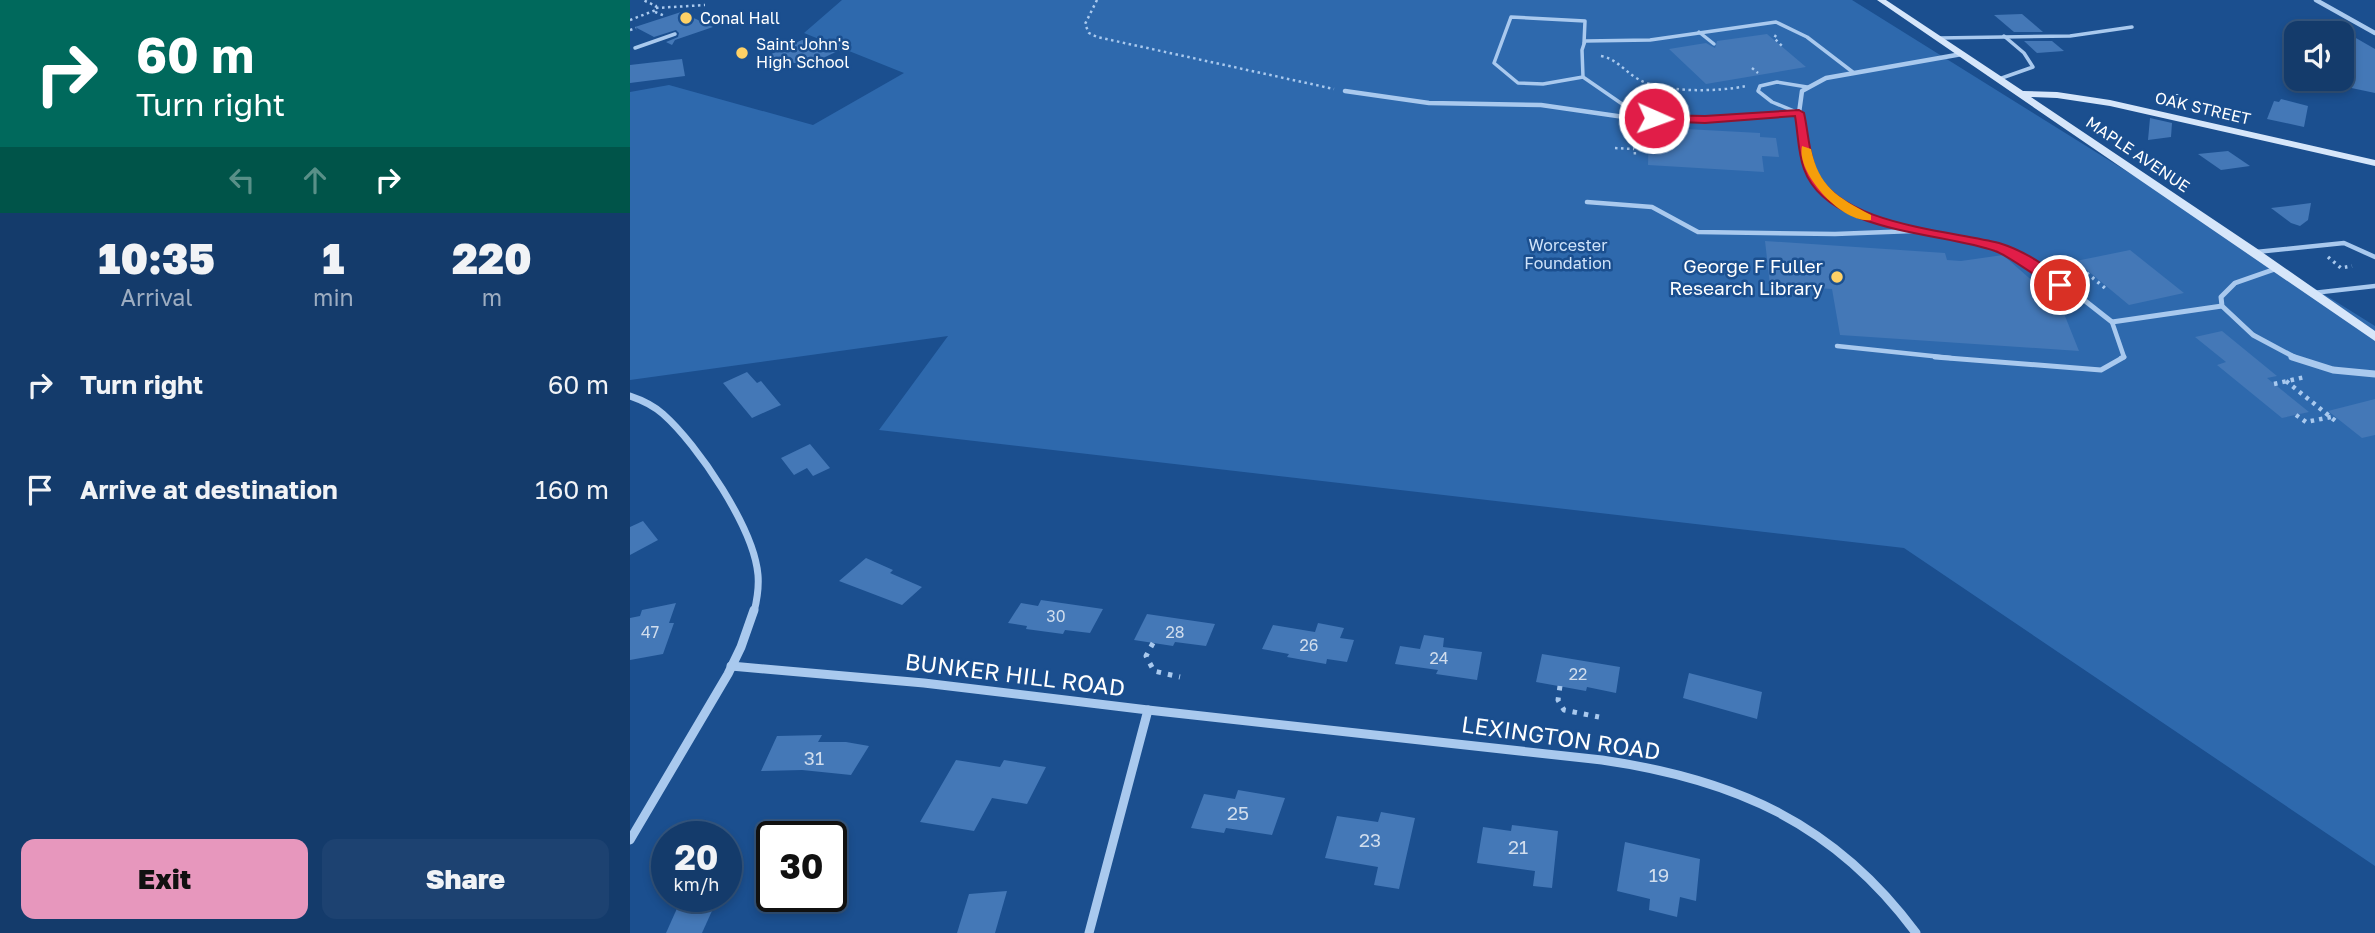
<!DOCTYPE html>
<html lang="en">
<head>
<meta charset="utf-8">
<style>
  body { margin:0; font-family:"Golos Text",sans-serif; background:#1d4271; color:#f1f3f6; height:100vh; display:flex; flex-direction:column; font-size:26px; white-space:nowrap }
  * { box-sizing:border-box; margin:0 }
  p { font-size:23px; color:#9dadc1 }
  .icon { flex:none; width:38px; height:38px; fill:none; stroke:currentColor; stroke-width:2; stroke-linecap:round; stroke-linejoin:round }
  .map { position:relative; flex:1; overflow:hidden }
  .details { display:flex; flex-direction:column; background:#143b6b; width:630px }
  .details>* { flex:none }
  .hud { background:#00695c; color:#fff; overflow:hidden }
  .tools { position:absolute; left:1654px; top:21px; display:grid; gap:14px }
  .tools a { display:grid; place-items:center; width:70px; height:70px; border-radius:14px; background:#143b6b; box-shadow:0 4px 10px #0003,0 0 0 2px #33557e; font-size:35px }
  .speed { position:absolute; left:21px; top:821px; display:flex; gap:14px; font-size:35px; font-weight:700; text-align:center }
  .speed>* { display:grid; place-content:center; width:91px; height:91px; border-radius:50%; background:#143b6b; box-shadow:0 4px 10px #0003,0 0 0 2px #33557e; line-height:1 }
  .speed small { font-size:18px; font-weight:400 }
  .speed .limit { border:4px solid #111; border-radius:10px; background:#fff; color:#111 }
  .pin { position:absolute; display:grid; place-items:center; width:60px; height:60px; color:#fff; margin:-30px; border:4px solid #fff; border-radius:50%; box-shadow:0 2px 7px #0007 }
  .me { position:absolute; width:77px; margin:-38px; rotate:92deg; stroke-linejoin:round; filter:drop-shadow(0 0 5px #0008) }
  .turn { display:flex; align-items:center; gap:24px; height:147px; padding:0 21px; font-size:32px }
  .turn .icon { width:91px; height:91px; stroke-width:2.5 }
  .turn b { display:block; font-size:49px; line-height:60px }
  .lanes { display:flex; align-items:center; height:66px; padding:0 21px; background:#0003; justify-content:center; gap:35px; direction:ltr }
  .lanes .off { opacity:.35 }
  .eta { display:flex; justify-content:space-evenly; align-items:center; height:119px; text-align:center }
  .eta b { font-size:42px; font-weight:800; line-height:49px }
  .cta { display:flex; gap:14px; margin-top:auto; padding:14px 21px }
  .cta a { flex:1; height:80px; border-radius:14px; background:#e797bd; color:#111; font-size:28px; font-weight:800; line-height:80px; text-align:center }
  .cta a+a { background:#1d4271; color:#f1f3f6 }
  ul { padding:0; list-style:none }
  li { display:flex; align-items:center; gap:21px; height:105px; padding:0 21px }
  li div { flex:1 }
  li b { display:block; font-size:26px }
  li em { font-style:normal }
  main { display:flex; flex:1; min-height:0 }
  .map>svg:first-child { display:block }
</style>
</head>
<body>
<main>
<section class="details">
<div class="hud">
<div class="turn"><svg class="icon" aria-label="right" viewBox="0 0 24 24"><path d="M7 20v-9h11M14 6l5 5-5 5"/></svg><div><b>60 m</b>Turn right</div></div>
<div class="lanes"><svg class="icon off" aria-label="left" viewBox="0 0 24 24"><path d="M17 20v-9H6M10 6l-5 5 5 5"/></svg><svg class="icon off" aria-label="ahead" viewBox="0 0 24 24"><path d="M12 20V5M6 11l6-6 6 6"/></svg><svg class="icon" aria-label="right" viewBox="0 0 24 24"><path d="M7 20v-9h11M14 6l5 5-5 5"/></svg></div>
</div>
<div class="eta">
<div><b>10:35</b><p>Arrival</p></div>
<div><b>1</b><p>min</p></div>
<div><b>220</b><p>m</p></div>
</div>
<ul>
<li><svg class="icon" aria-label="right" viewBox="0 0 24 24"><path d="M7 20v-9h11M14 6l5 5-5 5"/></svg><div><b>Turn right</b></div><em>60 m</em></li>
<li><svg class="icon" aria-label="arrive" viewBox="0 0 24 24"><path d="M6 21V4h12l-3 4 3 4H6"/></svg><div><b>Arrive at destination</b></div><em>160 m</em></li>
</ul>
<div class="cta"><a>Exit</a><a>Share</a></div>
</section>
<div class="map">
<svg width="1745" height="933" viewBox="0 0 1745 933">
  <rect width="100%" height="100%" fill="#1b4f8f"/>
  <polygon fill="#2e69ad" points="212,0 1222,0 1745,326 1745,866 1274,548 249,430 318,336 0,380 0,92 39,85 183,125 274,73 174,33"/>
  <g fill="#4478b7">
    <polygon points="51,12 83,27 45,40 42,45 36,42 48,37 49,33 46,30 24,37 5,27"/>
    <polygon points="1392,14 1413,32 1384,32 1364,15"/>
    <polygon points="1712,30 1745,49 1745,93 1712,86"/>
    <polygon points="1137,34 1176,67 1076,84 1039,49 1076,43 1085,48 1087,41"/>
    <polygon points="172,40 210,50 176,66 137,56"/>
    <polygon points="1394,41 1422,41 1434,51 1407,53"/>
    <polygon points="52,59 55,76 0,83 0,65"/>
    <polygon points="1651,99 1678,106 1674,127 1637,119 1644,101 1649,102"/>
    <polygon points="1520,118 1542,123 1541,137 1518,140"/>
    <polygon points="1019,127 1130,133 1130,137 1146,138 1149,157 1132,156 1134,172 1018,165"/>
    <polygon points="1598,151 1620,166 1591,170 1568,154"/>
    <polygon points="1681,203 1678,220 1670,226 1661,223 1641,208"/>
    <polygon points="1135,241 1315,253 1317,260 1331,261 1373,255 1431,306 1449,351 1210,335 1202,289 1140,285"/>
    <polygon points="1500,250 1554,293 1499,305 1446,261"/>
    <polygon points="1592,331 1647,376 1637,378 1679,412 1652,418 1587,365 1596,362 1565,337"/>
    <polygon points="117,372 127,383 131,381 151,405 122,418 93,383"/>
    <polygon points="1745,399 1745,435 1732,438 1698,411"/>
    <polygon points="180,444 200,468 183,476 177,468 164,475 151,458"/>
    <polygon points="13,521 28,540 0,555 0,527"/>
    <polygon points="236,558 263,570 260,573 292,587 272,605 209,581"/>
    <polygon points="411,600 473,609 460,633 435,630 433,634 396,629 397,626 378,623 391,603 408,606"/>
    <polygon points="46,603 39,623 44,623 33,654 0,660 0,618 10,616 12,610"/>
    <polygon points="517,614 585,624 576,646 545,642 543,646 504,640"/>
    <polygon points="688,623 714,628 710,638 724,640 717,662 697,659 696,664 657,657 659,654 632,649 643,625 685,632"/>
    <polygon points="794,635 814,638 813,647 852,652 847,680 806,674 808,670 765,664 770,646 790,649"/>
    <polygon points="912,654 990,667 986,693 957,687 956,691 906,682"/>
    <polygon points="1059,673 1132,692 1127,719 1053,698"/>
    <polygon points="192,735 188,742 216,742 239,746 221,775 172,770 131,771 147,736"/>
    <polygon points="326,760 370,767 374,760 416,767 397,804 362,798 344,831 290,822"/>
    <polygon points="608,790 655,798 642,835 596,828 594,833 561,828 574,794 605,799"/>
    <polygon points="751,812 785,818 769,889 744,885 748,867 695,858 707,816 748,822"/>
    <polygon points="882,825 928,831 922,888 903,886 905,871 847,863 853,827 881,831"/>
    <polygon points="995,842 1070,859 1066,901 1050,897 1047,917 1019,910 1020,899 987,891"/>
    <polygon points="377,891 365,933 327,933 339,894"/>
    <polygon points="86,902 72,933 36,933 49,904"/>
  </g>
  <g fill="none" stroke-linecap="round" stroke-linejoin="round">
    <g stroke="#a9c9ee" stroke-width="2.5" stroke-dasharray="2.5 3.5" stroke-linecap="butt">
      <polyline points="467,0 455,24 459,33 467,37 704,89"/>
      <polyline points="26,8 75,5"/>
      <polyline points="25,12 35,16"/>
      <polyline points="0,20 26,10 26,6 13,0"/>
      <polyline points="0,30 6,28"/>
      <polyline points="1146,35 1144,38 1153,47"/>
      <path d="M971,56C987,59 994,71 1008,79C1032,93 1089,92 1116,86"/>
      <polyline points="1122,68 1128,73"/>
      <polyline points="1543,104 1547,103 1547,94"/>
      <polyline points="1004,128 1005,157"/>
      <polyline points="985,148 1004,149"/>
    </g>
    <g stroke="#a9c9ee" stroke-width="3.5" stroke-dasharray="2.5 4.5" stroke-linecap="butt">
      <polyline points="1698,257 1711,268 1722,266"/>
      <polyline points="1446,264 1476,289"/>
    </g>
    <g stroke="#a9c9ee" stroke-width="4.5" stroke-dasharray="3.5 5" stroke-linecap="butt">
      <polyline points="1656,381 1708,423"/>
      <polyline points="1644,384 1675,377"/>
      <polyline points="1666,415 1676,422 1701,417"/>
    </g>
    <g stroke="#a9c9ee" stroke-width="5" stroke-dasharray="4.5 7" stroke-linecap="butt">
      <polyline points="523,643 516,656 524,671 550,677"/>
      <polyline points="930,686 928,700 934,710 969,717"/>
    </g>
    <g stroke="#a9c9ee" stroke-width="3.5">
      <polyline points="1069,32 1084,44"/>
      <polyline points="1309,38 1440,36 1502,27"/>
      <polyline points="5,48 45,34"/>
      <polyline points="953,77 913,84 888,83 864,63 881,17 955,21 954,43"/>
      <polyline points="1369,79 1403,67 1394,53 1374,36"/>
      <polyline points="1169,113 1142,102 1128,91 1130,86 1147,82 1177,87"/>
      <polyline points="1011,117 953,77 952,50 955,41 1020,40 1146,22 1177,37 1224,73"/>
    </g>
    <g stroke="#a9c9ee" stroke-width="4.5">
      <polyline points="957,202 1022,207 1068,232 1205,234 1283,231"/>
      <polyline points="1626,252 1714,243 1745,257"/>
      <polyline points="1683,293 1745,286"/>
      <polyline points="1482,322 1494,357 1491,358"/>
      <polyline points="1207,346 1321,358"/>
    </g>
    <polyline stroke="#a9c9ee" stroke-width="5" points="1305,357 1471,370 1494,357"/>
    <g stroke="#a9c9ee" stroke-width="4.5">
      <polyline points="1686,0 1745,33"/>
      <polyline points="715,91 799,103 911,105 994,117 1075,120 1169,113 1172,91 1196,78 1332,54"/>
      <polyline points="1169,113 1176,158"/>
    </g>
    <g stroke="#a9c9ee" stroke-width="5">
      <path d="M1176,157C1196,239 1314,224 1375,250C1415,266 1448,296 1482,322L1592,306"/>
      <polyline points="1648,268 1605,283 1591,297 1592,306 1623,335 1666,358"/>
    </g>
    <g stroke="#a9c9ee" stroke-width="7">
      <polyline points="1662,357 1703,370 1745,374"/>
      <path d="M0,396C12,400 23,405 33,414C68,445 124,528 128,575C129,587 127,600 124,612"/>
    </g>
    <g stroke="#a9c9ee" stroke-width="9">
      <polyline points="101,666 294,683 518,710 459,933"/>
      <path d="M518,710L972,760C1104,779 1205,823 1286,933"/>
      <polyline points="0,840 98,674 111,647 124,610"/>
    </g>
    <polygon fill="#d6e6fa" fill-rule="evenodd" points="1247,0 1256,0 1393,91 1427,92 1480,100 1745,160 1745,166 1480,106 1427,98 1401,97 1629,250 1745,331 1745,341"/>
  </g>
  <path fill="#e11d48" stroke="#92132f" stroke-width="2" d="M1169,110L1174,113C1178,130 1179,154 1186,170C1209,225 1319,230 1369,243C1392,250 1421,267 1437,285L1435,288C1420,290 1383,257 1365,251C1313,232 1197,234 1174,169C1168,153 1168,133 1165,116L1075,123L1024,121L1019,118L1024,115L1075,116Z"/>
  <path fill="#f59e0b" d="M1172,146L1181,149C1189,187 1207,197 1241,215V220C1213,224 1166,174 1172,146Z"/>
  <g fill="#ffd166" stroke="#1b4f8f" stroke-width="2.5">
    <circle cx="56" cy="18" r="7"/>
    <circle cx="112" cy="53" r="7"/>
    <circle cx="1207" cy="277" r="7"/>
  </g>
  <g text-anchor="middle" stroke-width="5" stroke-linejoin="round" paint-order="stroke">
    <g font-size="16" fill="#fff" stroke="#1b4f8f" text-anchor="start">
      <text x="70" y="24">Conal Hall</text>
      <text x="126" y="50">Saint John's<tspan x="126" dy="18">High School</tspan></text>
    </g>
    <g font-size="16" fill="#fff" stroke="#1b4f8f">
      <text transform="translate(1573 108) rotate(13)" y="6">OAK STREET</text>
      <text transform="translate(1508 154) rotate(34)" y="6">MAPLE AVENUE</text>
    </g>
    <g font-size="16" fill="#cfe3fa" stroke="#1b4f8f">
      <text x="938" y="251">Worcester<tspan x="938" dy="18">Foundation</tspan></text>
    </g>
    <g font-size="16" fill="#d0dded">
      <text x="426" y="622">30</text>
      <text x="20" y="638">47</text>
      <text x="545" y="638">28</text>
      <text x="679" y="651">26</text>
      <text x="809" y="664">24</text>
      <text x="948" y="680">22</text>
    </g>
    <g font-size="19" fill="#fff" stroke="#1b4f8f" text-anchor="end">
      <text x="1193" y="273">George F Fuller<tspan x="1193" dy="22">Research Library</tspan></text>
    </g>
    <g font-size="19" fill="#d0dded">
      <text x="184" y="765">31</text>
      <text x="608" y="820">25</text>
      <text x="740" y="847">23</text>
      <text x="888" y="854">21</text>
      <text x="1029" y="882">19</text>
    </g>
    <g font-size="23" fill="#fff" stroke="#1b4f8f">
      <text transform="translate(385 675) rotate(7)" y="8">BUNKER HILL ROAD</text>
      <text transform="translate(931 738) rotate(8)" y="8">LEXINGTON ROAD</text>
    </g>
  </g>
</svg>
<div class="tools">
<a><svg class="icon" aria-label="sound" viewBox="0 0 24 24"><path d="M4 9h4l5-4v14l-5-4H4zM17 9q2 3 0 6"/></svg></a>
</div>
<div class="speed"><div>20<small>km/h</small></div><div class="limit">30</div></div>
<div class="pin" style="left:1430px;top:285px;background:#d93025"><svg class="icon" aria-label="arrive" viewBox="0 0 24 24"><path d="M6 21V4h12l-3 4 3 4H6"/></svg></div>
<svg class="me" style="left:1024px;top:118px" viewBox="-20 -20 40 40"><circle r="17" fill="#e11d48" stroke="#fff" stroke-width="3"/><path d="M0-11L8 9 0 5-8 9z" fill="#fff"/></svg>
</div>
</main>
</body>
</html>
